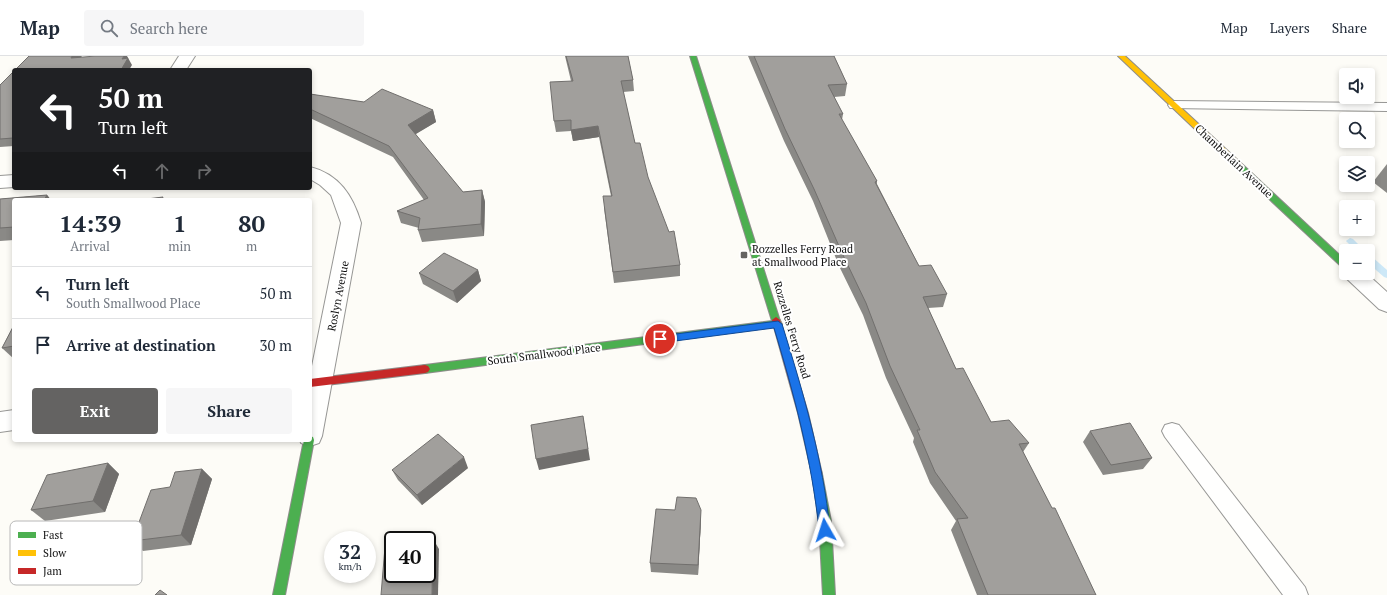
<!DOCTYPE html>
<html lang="en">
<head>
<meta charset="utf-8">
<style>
  body { margin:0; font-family:"PT Serif",serif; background:#f6f6f7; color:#1f2937; height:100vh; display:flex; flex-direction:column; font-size:15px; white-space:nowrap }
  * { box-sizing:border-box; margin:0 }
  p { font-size:13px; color:#747a83 }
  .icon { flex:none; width:22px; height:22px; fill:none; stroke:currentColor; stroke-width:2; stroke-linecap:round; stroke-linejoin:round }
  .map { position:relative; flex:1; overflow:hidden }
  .drawer { position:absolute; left:12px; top:142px; width:300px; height:244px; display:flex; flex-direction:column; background:#fff; border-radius:4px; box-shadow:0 2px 6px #0003 }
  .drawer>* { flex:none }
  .top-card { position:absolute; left:12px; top:12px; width:300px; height:122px; border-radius:4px; box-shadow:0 2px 6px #0003; background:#202124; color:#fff; overflow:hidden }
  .fabs { position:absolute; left:1339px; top:12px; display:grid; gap:8px }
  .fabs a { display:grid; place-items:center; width:36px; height:36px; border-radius:4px; background:#fff; box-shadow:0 2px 6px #0003; font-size:20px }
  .speed { position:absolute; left:324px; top:475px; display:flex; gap:8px; font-size:20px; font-weight:700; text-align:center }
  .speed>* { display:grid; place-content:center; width:52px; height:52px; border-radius:50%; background:#fff; box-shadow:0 2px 6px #0003; line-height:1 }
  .speed small { font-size:10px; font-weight:400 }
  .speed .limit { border:2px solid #111; border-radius:6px; background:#fff; color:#111 }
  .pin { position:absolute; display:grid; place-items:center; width:34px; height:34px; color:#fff; margin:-17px; border:2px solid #fff; border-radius:50%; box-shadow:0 1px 4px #0007 }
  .me { position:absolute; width:44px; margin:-22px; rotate:354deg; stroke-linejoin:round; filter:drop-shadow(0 0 3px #0008) }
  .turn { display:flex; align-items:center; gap:14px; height:84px; padding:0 20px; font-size:18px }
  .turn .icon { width:52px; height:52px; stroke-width:2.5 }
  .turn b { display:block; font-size:28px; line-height:34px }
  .lanes { display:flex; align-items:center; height:38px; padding:0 20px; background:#0003; justify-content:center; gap:20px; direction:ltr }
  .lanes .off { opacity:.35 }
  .eta { display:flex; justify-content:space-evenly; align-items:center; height:68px; text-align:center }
  .eta b { font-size:24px; font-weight:700; line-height:28px }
  .button { display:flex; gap:8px; margin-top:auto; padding:8px 20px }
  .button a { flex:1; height:46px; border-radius:4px; background:#646362; color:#fff; font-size:16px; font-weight:700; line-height:46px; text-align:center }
  .button a+a { background:#f6f6f7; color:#1f2937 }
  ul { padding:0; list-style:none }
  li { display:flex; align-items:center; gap:12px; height:52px; padding:0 20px; border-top:1px solid #e0e1e3 }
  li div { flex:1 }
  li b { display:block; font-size:15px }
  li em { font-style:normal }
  header { display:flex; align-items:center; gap:24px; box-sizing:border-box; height:56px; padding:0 20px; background:#fff; border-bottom:1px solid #e0e1e3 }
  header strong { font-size:19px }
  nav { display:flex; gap:22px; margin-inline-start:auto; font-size:14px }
  .search { width:280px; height:36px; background:#f6f6f7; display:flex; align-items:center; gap:10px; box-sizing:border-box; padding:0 14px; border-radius:4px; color:#747a83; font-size:15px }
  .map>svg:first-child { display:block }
</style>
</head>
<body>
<header>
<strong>Map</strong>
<div class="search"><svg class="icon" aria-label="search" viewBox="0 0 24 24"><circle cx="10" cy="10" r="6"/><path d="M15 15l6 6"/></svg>Search here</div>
<nav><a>Map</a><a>Layers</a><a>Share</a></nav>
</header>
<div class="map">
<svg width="1387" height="539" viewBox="0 0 1387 539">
  <rect width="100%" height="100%" fill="#fdfcf7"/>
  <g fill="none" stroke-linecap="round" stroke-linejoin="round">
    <g fill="#cde8f7" fill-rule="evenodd">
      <polygon points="1350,182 1353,183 1365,195 1356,195 1346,185"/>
      <polygon points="1368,199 1371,200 1387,214 1387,222 1384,221 1368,207"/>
    </g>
    <defs>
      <g id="lane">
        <polygon points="1174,45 1387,47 1387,55 1170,52 1168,49"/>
        <polygon points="1172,367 1179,369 1305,531 1308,539 1283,539 1165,381 1162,375 1165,369"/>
      </g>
      <g id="street">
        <polygon points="179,0 195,0 186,14 170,14"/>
        <path d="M310,111C339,118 353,140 361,167L322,380L319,387L310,390L301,387L300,384H310V320L341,167L331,139L320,129L310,123Z"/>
        <polygon points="14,119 14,131 0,132 0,120"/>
        <polygon points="1346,212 1346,217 1366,217 1387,236 1387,256 1379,253 1346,222 1343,217"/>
        <polygon points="14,354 14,374 0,376 0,356"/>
      </g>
      <g id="fast">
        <polygon points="690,0 696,0 780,265 782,268 781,270 425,317 422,316 420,313 422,310 425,309 772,265"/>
        <polygon points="1237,109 1243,109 1346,205 1346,213 1343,212 1237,113"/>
        <polygon points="310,380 313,381 314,384 285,539 273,539 304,384 310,384"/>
        <polygon points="817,413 821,415 822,418 831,465 835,539 823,539 819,465 812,418 813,415"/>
      </g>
      <polygon id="slow" points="1118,0 1125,0 1243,109 1243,113 1237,113"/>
      <g id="jam">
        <polygon points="776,261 780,264 808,357 822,418 821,421 817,423 813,421 812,418 798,357 772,264"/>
        <polygon points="425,309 428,310 430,313 428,316 425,317 310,331 310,323"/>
      </g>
    </defs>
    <use href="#lane" stroke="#979795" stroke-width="2"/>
    <use href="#street" stroke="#979795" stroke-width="2"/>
    <use href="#fast" stroke="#8e8d8b" stroke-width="2"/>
    <use href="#slow" stroke="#8e8d8b" stroke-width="2"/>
    <use href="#jam" stroke="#8e8d8b" stroke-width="2"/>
    <use href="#lane" fill="#fffffe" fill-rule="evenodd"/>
    <use href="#street" fill="#fffffe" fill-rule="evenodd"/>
    <use href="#fast" fill="#4caf50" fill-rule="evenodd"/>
    <use href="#slow" fill="#ffc107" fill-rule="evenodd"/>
    <use href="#jam" fill="#c62828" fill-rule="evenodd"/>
  </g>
  <g fill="#8a8986">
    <polygon points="565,0 628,0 633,24 634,35 623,36 635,87 680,209 680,220 614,227 604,152 611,140 599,81 573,85 571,75 556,76 554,65 571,25"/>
    <polygon points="748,0 834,0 847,28 845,40 834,41 843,58 842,64 877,125 877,128 919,210 947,238 943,251 928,252 956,313 991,366 1029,387 1023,396 1096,539 977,539 951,474 956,465 930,427 913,386 914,382 886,322 863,259 839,210 813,145 784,85"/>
    <polygon points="14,15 14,90 0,91 0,29"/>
    <polygon points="310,38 364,46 433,54 436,66 415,78 463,136 482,134 485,146 484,180 422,186 418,174 419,172 401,167 397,155 424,144 393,101 310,62"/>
    <polygon points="1387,108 1387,137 1373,126"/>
    <polygon points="47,139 51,144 14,144 14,184 0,185 0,143"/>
    <polygon points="478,214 481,225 457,247 423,228 419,217"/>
    <polygon points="14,269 14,303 2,292"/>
    <polygon points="1090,375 1152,402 1143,413 1103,419 1083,386"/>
    <polygon points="108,407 119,418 105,456 45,465 31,454"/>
    <polygon points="468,412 422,449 398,424 392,414"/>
    <polygon points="202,413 212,423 191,489 143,495 132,485 170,431"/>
    <polygon points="675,454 701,464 698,519 651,516 650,507"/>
  </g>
  <g fill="#716f6d">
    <polygon points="72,0 82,0 75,9 71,2"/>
    <polygon points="124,0 127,0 132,9 129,14 121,14 122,3"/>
    <polygon points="433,54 436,66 411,81 408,69"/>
    <polygon points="598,70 599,81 573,85 571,74"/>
    <polygon points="482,134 485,146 484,180 481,168"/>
    <polygon points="47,139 51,144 44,144"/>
    <polygon points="478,214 481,225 457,247 453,235"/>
    <polygon points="583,360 590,404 539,414 536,403"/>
    <polygon points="464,401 468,412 422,449 417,439"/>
    <polygon points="108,407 119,418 105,456 93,445"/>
    <polygon points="202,413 212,423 191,489 181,479"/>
    <polygon points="701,454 701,464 698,519 698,509"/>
    <polygon points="433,483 439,493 438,539 432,539"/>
  </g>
  <g fill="#a19f9c" stroke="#716f6d">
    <polygon points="29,0 72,0 71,2 96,0 124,0 122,3 128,2 121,14 15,14"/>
    <polygon points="566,0 628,0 633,24 621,25 635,87 640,87 648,121 669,176 674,175 680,209 613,216 603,140 612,140 598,70 571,74 571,64 554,65 550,26 573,25"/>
    <polygon points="754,0 834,0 847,28 828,29 843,58 839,58 877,125 875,126 919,210 931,209 947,238 923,241 956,313 963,312 991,366 1009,364 1029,387 1019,388 1052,452 1055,452 1096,539 988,539 957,463 968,462 935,416 917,374 920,374 890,310 866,247 842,197 814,133 785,73"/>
    <polygon points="14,15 14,81 13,82 0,83 0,29"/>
    <polygon points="382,33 433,54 408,69 463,136 482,134 481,168 418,174 420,162 397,155 428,142 389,90 310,53 310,38 364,46"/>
    <polygon points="47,139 44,144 14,144 14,171 0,172 0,143"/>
    <polygon points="163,141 162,144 139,144"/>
    <polygon points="444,197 478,214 453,235 419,217"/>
    <polygon points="14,269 14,290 2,292"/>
    <polygon points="583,360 588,393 536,403 531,369"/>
    <polygon points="1130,367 1152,402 1111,409 1090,375"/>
    <polygon points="438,378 464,401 417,439 392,414"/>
    <polygon points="108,407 93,445 31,454 47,419"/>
    <polygon points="202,413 181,479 132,485 151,434 170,431 175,416"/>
    <polygon points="677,441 696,442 701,454 698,509 650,507 656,453 675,454"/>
    <polygon points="433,483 432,539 381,539 385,491 393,490 393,518 427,518 427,484"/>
    <polygon points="160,534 167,539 155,539"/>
  </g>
  <path fill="#1a73e8" stroke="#114b97" d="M778,265L782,268C803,336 823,403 830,474L829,477L825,479L821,477L819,474C812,405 794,338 774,272L660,287L655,283L660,280Z"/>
  <rect fill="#646362" stroke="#fff" stroke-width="1.5" x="740" y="195" width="8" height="8" rx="2"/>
  <g text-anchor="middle" stroke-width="4" stroke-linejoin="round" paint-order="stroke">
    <g font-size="11" fill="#111" stroke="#fff">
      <text transform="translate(1234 105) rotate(43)" y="4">Chamberlain Avenue</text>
      <text transform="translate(338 240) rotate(-79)" y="4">Roslyn Avenue</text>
      <text transform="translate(792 274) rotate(73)" y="4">Rozzelles Ferry Road</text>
      <text transform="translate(544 298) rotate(-7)" y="4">South Smallwood Place</text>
    </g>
    <g font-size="11" fill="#111" stroke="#fff" text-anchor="start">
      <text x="752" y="197">Rozzelles Ferry Road<tspan x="752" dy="13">at Smallwood Place</tspan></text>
    </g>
  </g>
  <rect x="10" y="465" width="132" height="64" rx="6" fill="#fff" stroke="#b8b8b8" stroke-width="1"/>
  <rect x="18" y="476" width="18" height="6" fill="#4caf50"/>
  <rect x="18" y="494" width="18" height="6" fill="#ffc107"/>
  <rect x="18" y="512" width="18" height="6" fill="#c62828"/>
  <g font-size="11" fill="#111">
    <text x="43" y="483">Fast</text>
    <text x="43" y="501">Slow</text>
    <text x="43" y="519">Jam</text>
  </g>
</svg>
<div class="fabs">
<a><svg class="icon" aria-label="sound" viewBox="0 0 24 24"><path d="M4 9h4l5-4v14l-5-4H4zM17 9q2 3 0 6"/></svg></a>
<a><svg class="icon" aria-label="search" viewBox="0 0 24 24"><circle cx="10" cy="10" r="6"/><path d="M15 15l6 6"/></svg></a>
<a><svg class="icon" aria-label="layers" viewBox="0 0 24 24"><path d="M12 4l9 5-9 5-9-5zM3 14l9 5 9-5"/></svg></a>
<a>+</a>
<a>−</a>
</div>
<div class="speed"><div>32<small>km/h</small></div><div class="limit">40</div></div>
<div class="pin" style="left:660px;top:283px;background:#d93025"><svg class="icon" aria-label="arrive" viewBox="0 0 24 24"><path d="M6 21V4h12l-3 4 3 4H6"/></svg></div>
<svg class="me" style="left:825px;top:474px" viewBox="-20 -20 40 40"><path d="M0-17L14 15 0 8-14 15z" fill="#1a73e8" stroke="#fff" stroke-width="4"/></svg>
<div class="top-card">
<div class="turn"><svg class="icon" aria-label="left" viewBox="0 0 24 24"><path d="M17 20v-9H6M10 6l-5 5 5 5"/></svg><div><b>50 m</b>Turn left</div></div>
<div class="lanes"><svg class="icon" aria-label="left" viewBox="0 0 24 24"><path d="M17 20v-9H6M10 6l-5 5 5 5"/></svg><svg class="icon off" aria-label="ahead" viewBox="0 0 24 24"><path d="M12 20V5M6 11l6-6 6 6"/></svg><svg class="icon off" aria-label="right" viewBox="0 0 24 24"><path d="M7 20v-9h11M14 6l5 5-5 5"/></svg></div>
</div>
<section class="drawer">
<div class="eta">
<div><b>14:39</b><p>Arrival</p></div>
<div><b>1</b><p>min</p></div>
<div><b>80</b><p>m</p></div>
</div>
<ul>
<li><svg class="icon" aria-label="left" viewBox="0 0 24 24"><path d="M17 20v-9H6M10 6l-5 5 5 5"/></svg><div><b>Turn left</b><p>South Smallwood Place</p></div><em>50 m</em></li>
<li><svg class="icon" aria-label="arrive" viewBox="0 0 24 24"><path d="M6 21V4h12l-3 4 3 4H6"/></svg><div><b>Arrive at destination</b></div><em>30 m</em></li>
</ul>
<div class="button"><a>Exit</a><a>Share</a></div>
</section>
</div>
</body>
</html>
